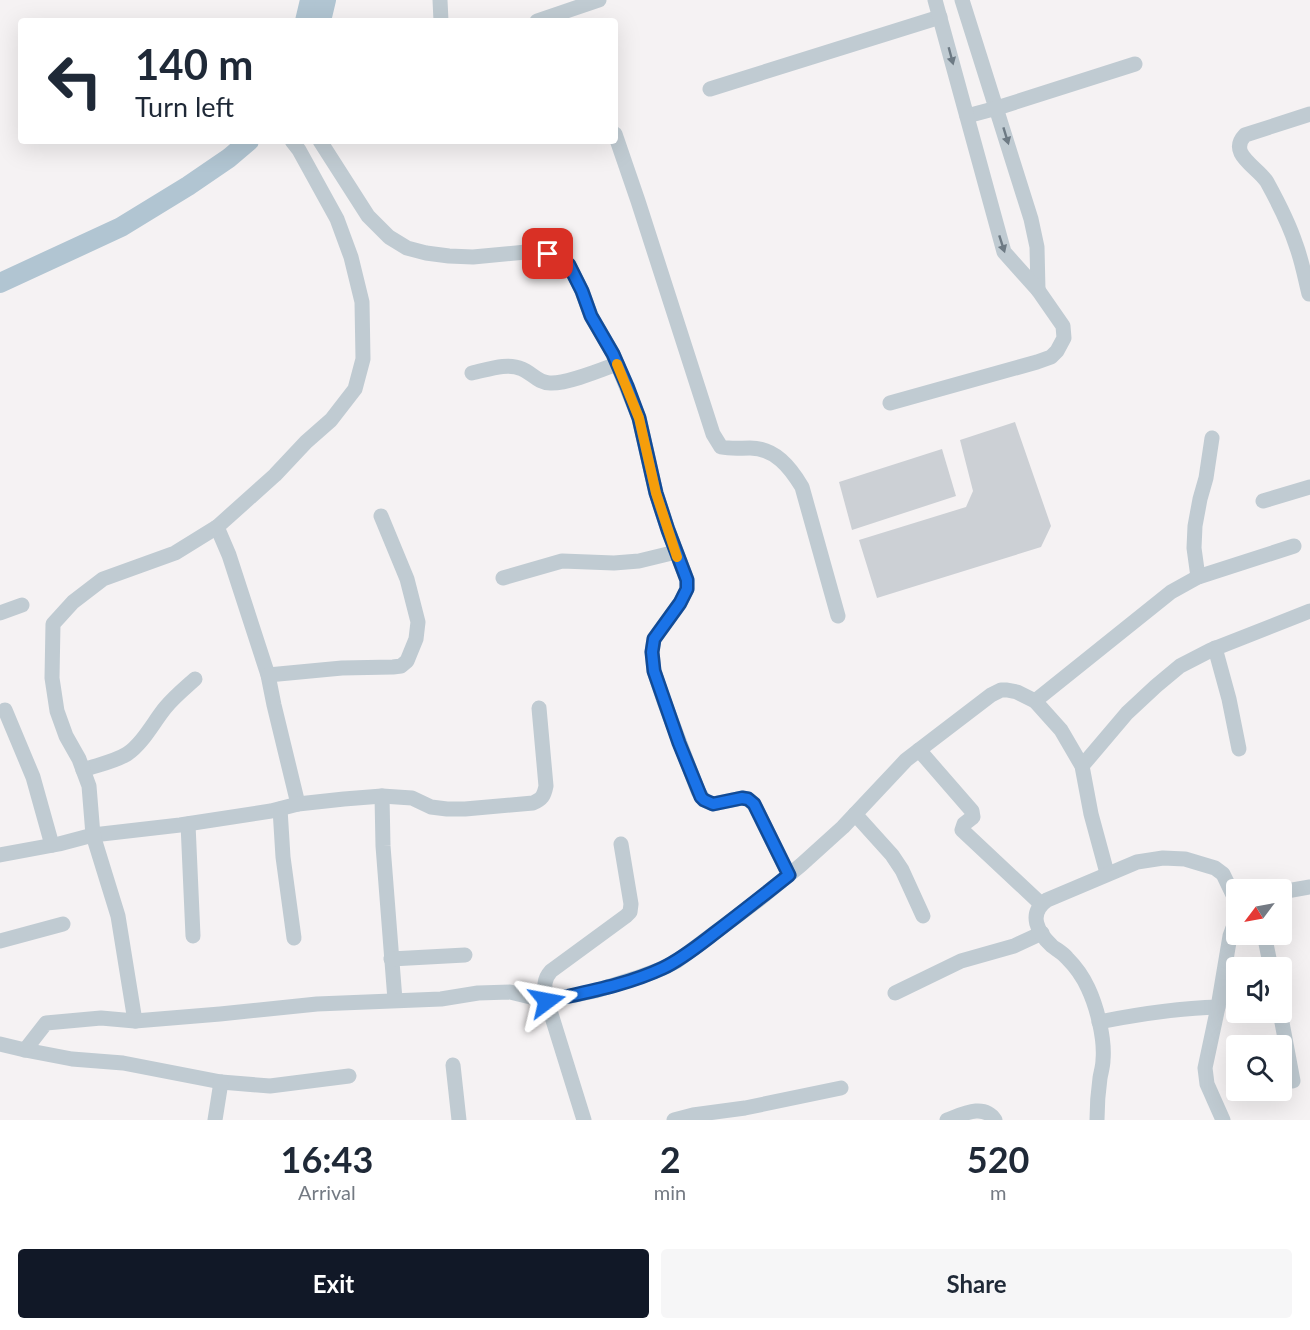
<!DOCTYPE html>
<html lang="en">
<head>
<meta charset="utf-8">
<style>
  body { margin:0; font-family:Lato,sans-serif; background:#f6f6f7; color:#1f2937; height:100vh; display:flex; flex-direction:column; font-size:22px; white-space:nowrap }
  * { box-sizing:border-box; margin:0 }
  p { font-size:20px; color:#747a83 }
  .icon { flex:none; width:33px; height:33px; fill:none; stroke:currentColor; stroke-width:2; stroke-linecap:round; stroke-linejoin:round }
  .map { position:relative; height:1120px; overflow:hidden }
  .details { display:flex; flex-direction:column; background:#fff; flex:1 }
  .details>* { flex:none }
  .top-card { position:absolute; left:18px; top:18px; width:600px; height:126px; border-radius:6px; box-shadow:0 6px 24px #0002; background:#fff; color:#1f2937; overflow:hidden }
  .needle { width:39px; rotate:238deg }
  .tools { position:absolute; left:1226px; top:879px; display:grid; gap:12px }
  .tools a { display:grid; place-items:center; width:66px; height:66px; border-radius:6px; background:#fff; box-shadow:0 6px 24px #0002; font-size:30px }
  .pin { position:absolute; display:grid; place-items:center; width:51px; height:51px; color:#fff; margin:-26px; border-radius:12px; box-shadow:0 3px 9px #0006 }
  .me { position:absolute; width:66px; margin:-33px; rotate:77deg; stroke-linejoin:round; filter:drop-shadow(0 0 4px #0008) }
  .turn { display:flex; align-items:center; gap:21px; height:126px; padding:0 18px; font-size:27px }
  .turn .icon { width:78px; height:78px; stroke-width:2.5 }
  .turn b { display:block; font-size:42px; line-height:51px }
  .eta { display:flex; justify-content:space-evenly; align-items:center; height:102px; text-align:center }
  .eta b { font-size:36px; font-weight:700; line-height:42px }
  .primary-button { display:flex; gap:12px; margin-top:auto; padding:12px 18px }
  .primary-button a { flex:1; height:69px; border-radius:6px; background:#111827; color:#fff; font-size:24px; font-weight:700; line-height:69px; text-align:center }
  .primary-button a+a { background:#f6f6f7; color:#1f2937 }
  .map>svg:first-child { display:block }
</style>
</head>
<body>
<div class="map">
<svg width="1310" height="1120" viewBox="0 0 1310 1120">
  <rect width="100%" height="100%" fill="#f5f2f3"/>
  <g fill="#ccd0d5">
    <polygon points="1015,422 1051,526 1041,547 877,598 859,540 966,507 973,491 960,440"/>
    <polygon points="942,449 956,496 852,530 839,482"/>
  </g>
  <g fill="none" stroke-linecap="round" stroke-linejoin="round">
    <g stroke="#c0cbd2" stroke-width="15">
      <polyline points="440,0 441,21"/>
      <polyline points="962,0 1031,219 1037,247 1038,290"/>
      <polyline points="537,21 599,0"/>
      <polyline points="710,89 940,17"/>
      <polyline points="967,116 997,108 1135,64"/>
      <path d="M615,134L638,201L713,434L721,447C731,449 739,448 750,448C775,448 790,467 802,487L838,616"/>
      <polyline points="320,141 368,216 389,237 407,248 426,253 449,256 473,257 536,251 560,258 569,265 582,291 591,316 613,354 639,418 656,493 668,530 687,580 687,589 680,603 654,639 652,652 654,671 664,701 698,791 704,800 713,804 742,798 748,799 754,804 789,875"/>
      <path d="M1309,294C1305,278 1302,261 1296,245C1289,223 1278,202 1267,182C1258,167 1227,154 1245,135L1310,114"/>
      <path d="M472,373C487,370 507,362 522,369C532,373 538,383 550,383C567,384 601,370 617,364"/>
      <polyline points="890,403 1037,362 1051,357 1057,351 1064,338 1063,326 1038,290 1004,252 935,0"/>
      <polyline points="1263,501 1310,487"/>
      <polyline points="217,527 229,555 268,675 274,705 298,804"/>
      <polyline points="1198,577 1194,548 1195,526 1200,499 1206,478 1212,438"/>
      <polyline points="503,578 562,561 614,563 639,561 676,552"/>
      <polyline points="0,613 22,605"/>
      <polyline points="1215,648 1229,699 1239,749"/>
      <polyline points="268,675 342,668 393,667 401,666 407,661 416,639 418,622 407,579 381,516"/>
      <polyline points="1035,701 1171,592 1198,577 1294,546"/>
      <polyline points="5,710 33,777 52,845"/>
      <polyline points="919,750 972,811 973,817 964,824 962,830 1041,904"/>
      <polyline points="1082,766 1127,713 1156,686 1180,666 1211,650 1310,611"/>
      <path d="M83,770C97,765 114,762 127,754C143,743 153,723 165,708C174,697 185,688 195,679"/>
      <polyline points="382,796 383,846 395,1000"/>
      <polyline points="280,809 283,857 294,938"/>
      <polyline points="855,814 892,855 902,870 923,916"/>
      <polyline points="188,824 193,936"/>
      <path d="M0,855L59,844L93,835L180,825L271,811L298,804L344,799L382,796L412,798L431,807L447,809H465L533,803C542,799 544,796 546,786L539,708"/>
      <polyline points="1281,892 1310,887"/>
      <polyline points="1264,934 1271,968"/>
      <polyline points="0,941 63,924"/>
      <polyline points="391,959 465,955"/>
      <polyline points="895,993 961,961 1014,946 1042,933"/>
      <polyline points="1280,1012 1293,1081"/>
      <polyline points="135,1021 118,916 93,835 89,786 79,759 66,736 57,711 52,678 53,624 73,602 103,579 175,553 217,527 275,475 306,442 331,420 355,389 363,359 362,302 351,257 337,219 299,150 292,141"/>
      <path d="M1099,1022C1139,1014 1178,1008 1218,1007"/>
      <polyline points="0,1044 25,1050 72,1059 123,1063 221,1082 270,1086 349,1076"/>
      <polyline points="25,1050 46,1023 101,1018 135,1021 220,1014 317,1004 441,999 478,993 510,992 547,1001 595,991 636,978 661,969 677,961 761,898 801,865 843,827 906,760 991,695 1001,690 1007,690 1017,692 1035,701 1061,730 1082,766 1091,814 1107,873"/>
      <polyline points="453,1065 459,1120"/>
      <polyline points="215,1120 221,1082"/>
      <path d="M584,1120L547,1001C545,989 542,981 551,971L626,916L630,912L631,904L621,844"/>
      <polyline points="674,1120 693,1115 745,1108 841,1088"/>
      <path d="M947,1120C963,1114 984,1103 995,1120"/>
      <path d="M1097,1120C1097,1106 1098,1092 1100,1078C1101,1072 1103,1066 1103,1060C1105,1039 1097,1007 1088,988C1083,977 1075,966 1067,958C1063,953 1057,950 1052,946C1038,933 1027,914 1047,900L1137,862L1163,858L1185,859L1215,868L1223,874L1236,901"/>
      <polyline points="1223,1120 1207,1084 1205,1068 1218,1007 1230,936 1236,920"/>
    </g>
    <g stroke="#b1c5d2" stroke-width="20">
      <polyline points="305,21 310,0"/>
      <polyline points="321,21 326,0"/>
      <polyline points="0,283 121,227 188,186 229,158 249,141"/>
    </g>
  </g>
  <defs><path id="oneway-solid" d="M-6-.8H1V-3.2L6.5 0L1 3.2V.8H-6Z" transform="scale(1.5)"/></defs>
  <g fill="#6d7a84">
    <use href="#oneway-solid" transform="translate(951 56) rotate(75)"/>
    <use href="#oneway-solid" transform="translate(1006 136) rotate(73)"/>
    <use href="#oneway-solid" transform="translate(1002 244) rotate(72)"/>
  </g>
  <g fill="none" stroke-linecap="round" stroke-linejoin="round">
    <defs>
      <path id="route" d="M547,1001C586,992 627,985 663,968C682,959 699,945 716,932C741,913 765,894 789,875L754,804L748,799L742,798L713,804L704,800L701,797L679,743L654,671L652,652L654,639L680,603L687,589V580L668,530L656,493L639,418L627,386L613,354L591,316L582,291L569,265L560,258L548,254"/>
    </defs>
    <use href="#route" stroke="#114b97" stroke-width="15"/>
    <use href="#route" stroke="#1a73e8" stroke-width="10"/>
    <polyline stroke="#f59e0b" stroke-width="10" points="617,364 639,418 656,493 677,557"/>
  </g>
</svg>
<div class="tools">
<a><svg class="needle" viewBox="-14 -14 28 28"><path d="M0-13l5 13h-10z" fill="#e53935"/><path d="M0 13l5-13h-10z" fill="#747a83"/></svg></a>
<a><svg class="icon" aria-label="sound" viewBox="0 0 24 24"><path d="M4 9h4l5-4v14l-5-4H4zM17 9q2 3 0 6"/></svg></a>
<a><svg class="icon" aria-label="search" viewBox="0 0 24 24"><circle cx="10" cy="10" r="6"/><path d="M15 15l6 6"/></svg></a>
</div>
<div class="pin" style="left:548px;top:254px;background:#d93025"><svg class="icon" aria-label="arrive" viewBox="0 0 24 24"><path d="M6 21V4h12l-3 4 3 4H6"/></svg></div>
<svg class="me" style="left:547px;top:1001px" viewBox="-20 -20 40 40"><path d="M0-17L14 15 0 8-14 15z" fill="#1a73e8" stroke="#fff" stroke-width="4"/></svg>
<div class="top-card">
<div class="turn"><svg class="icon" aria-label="left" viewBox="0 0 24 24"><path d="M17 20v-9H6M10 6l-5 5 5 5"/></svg><div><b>140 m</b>Turn left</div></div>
</div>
</div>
<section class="details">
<div class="eta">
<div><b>16:43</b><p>Arrival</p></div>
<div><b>2</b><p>min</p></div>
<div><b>520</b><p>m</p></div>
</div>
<div class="primary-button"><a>Exit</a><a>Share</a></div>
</section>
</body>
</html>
